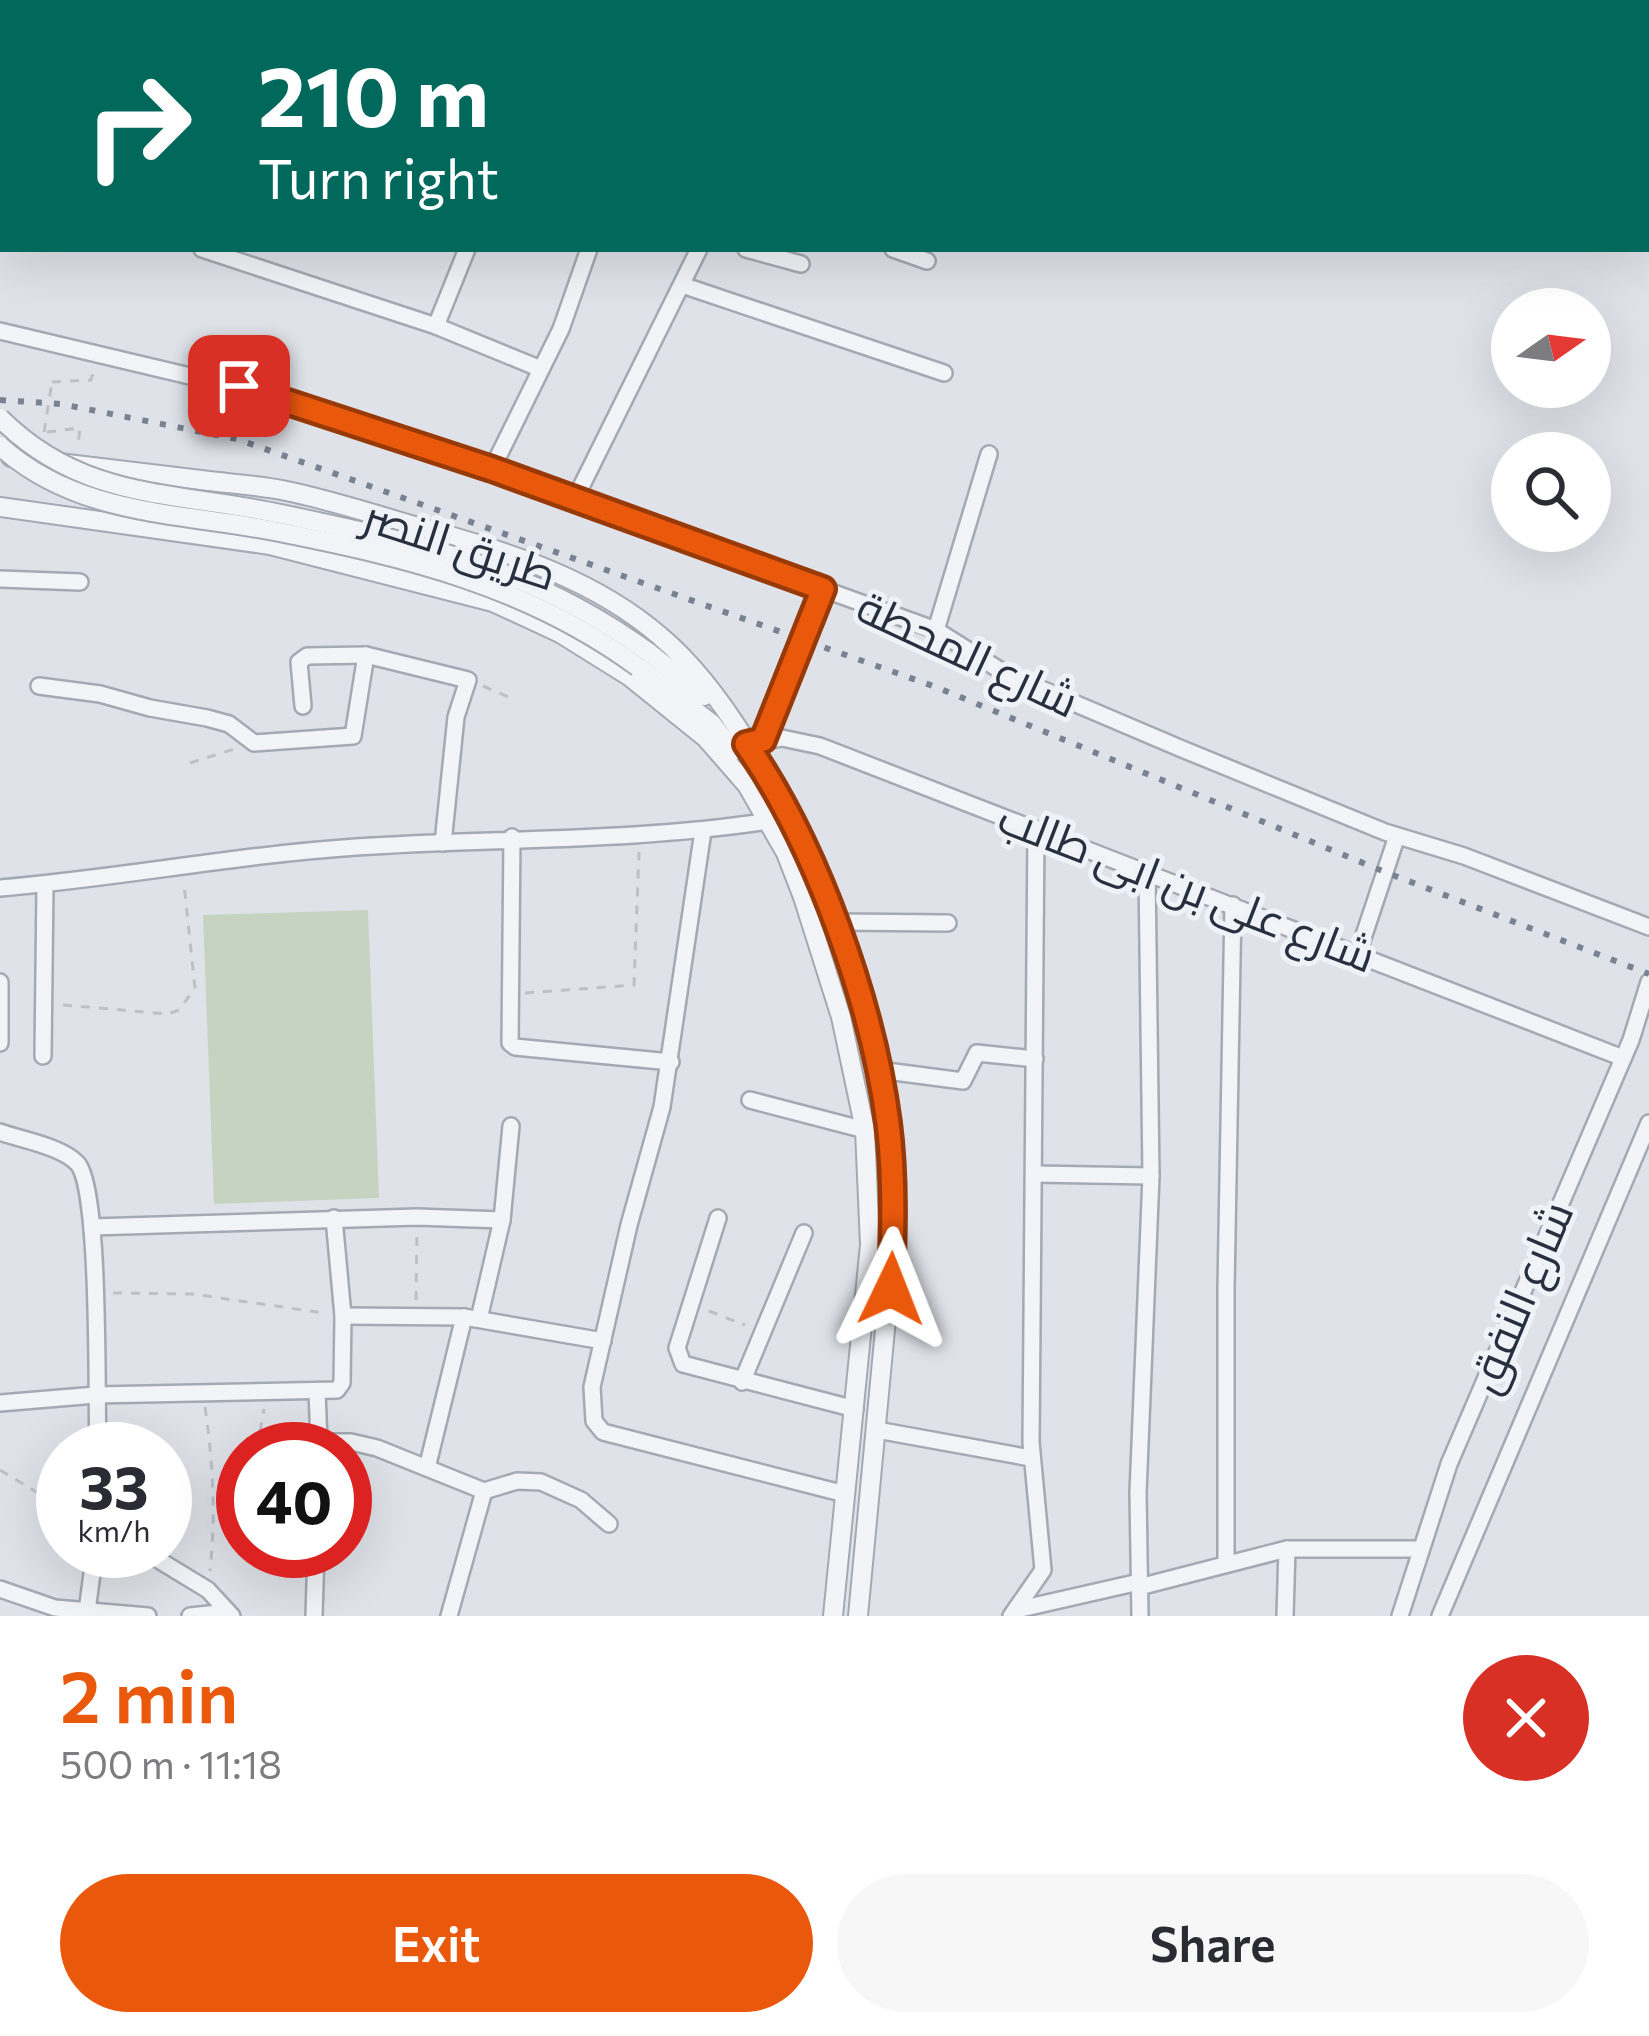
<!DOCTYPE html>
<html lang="en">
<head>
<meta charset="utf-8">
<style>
  body { margin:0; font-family:Commissioner,Cairo,sans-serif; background:#f7f7f7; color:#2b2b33; height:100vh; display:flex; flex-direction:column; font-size:45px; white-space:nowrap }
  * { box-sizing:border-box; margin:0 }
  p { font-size:39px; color:#7c7c81 }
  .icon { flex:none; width:66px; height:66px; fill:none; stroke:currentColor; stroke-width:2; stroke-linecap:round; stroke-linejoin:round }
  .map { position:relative; height:1616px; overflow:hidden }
  .side { display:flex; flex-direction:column; background:#fff; flex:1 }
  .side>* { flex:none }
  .top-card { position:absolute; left:0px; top:0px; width:1650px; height:252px; box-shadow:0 12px 48px #0002; background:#00695c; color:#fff; overflow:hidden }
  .needle { width:78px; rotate:76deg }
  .fabs { position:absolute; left:1491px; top:288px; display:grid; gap:24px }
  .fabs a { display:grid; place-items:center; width:120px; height:120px; border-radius:50%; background:#fff; box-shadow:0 12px 48px #0002; font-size:60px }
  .speed { position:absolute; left:36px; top:1422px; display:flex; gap:24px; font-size:60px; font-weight:700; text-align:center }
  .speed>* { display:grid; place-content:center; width:156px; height:156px; border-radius:50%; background:#fff; box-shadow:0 12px 48px #0002; line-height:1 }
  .speed small { font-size:30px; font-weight:400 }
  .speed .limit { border:18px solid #d22; background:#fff; color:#111 }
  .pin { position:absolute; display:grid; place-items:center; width:102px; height:102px; color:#fff; margin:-51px; border-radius:24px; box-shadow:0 6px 18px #0006 }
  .me { position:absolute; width:132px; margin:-66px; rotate:2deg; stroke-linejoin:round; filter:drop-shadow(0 0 9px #0008) }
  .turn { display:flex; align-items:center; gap:42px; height:252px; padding:0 60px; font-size:54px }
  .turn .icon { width:156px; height:156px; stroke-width:2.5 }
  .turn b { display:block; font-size:84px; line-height:102px }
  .round { display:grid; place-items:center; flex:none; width:126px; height:126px; border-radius:63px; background:#f7f7f7 }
  .head { display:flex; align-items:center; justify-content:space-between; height:204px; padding:0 60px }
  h1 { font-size:72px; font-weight:600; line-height:90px; color:#ea580c }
  .primary-button { display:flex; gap:24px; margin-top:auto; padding:24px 60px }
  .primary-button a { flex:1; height:138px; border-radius:72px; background:#ea580c; color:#fff; font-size:48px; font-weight:600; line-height:138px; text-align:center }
  .primary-button a+a { background:#f7f7f7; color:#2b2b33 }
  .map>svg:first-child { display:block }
</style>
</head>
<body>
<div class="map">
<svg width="1649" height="1616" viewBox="0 0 1649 1616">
  <rect width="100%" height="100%" fill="#dfe3e9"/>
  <polygon fill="#c5d3c0" points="368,910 379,1198 214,1204 203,915"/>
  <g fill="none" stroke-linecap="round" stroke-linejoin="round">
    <defs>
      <g id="minor">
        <polyline points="63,0 72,3"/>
        <polyline points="392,0 399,3"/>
        <polyline points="1635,0 1642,3"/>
        <polyline points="12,3 13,0"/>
        <polyline points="572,3 574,0"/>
        <polyline points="802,3 803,0"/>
        <polyline points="908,3 909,0"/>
        <polyline points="0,73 3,56"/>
        <polyline points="0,192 3,192"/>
        <polyline points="202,249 436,326 541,369"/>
        <polyline points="746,249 801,264"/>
        <polyline points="893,249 927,261"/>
        <polyline points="682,285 944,373"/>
        <polyline points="436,326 467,249"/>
        <polyline points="0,331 278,397 575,499 936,630 1006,674 1182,749 1385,832 1464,856 1649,927"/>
        <polyline points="492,469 561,329 589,249"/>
        <polyline points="575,499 699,249"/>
        <polyline points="0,579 80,582"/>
        <polyline points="936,630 989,454"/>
        <polyline points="39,686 100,694 150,708 207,718 229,724 254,743 353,736 366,655 468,680 456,717 443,843"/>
        <polyline points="303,706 299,662 307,656 366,655"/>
        <polyline points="763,740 823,589"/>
        <polyline points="746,744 782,738 820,746 1623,1058"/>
        <polyline points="703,831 662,1107 629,1225 592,1387 594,1421 603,1432 845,1494"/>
        <polyline points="512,837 510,1043 515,1047 671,1062"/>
        <path d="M0,888C119,878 237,855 356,847C493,838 633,842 769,821"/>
        <polyline points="836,922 948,923"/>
        <polyline points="1358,953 1397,836"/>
        <polyline points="0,982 0,1043"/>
        <polyline points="43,1056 45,884"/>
        <polyline points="879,1070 963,1081 977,1053 1035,1059"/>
        <polyline points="750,1100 865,1130"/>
        <path d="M0,1132C22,1140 60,1146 77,1163C101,1187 96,1404 98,1449"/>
        <polyline points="1034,1174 1151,1176"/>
        <polyline points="718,1218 677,1348 683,1364 855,1409"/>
        <polyline points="92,1227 417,1217 502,1220 511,1126"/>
        <polyline points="343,1316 464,1317 603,1341"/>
        <polyline points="479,1319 502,1220"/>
        <polyline points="742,1382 804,1233"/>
        <polyline points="317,1392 319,1442"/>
        <polyline points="0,1403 96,1395 337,1390 342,1383 343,1316 334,1218"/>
        <polyline points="877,1430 1031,1458"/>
        <polyline points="319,1449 319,1442 351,1442 377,1448 484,1491 517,1481 541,1482 581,1500 609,1524"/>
        <polyline points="427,1468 464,1317"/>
        <polyline points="144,1551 208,1590 232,1616"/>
        <polyline points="1226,1562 1226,1288 1233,905"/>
        <polyline points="1139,1587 1287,1549 1419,1549"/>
        <polyline points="0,1589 55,1608 148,1616"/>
        <polyline points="1016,1610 1139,1582"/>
        <polyline points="87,1611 95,1551"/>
        <polyline points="190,1616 228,1612"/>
        <polyline points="314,1616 316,1551"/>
        <polyline points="449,1616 484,1491"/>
        <polyline points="1011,1616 1043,1570 1031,1442 1036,829"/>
        <polyline points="1140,1616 1138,1493 1151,1176 1147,872"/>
        <polyline points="1285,1616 1287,1549"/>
        <polyline points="1400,1616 1449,1464 1631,1040 1649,982"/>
        <polyline points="1440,1616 1649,1123"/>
      </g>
      <g id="tertiary">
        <polyline points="0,25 3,9"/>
        <path d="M11,457C74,465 137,472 201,480C231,484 261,485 291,492C338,502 385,518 432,531C512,553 597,581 661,637C724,690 777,789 810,864C862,982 892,1105 894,1234L858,1616"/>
        <polyline points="0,507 270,545 493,602 560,633 629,676 706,738 747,785 786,853 803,897 841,1017 865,1130 870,1245 833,1616"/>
        <polyline points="648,652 704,696"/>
        <polyline points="638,667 712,724 733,751"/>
      </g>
    </defs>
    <use href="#minor" stroke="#a4aab3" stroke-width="20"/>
    <use href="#tertiary" stroke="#a4aab3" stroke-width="22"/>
    <g stroke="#bdc1c7" stroke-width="3" stroke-dasharray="9 9" stroke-linecap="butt">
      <polyline points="52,382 91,380 93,373"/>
      <polyline points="47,432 80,428 78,445"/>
      <polyline points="483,686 509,697"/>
      <polyline points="190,763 234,749"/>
      <polyline points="525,993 634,985 639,852"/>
      <polyline points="63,1005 168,1014 179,1010 195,988 184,884"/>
      <polyline points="113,1293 192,1294 324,1313"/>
      <polyline points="416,1300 417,1232"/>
      <polyline points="709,1311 745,1325"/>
      <path d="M205,1407C213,1462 216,1516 210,1571"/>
      <polyline points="257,1449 264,1409"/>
      <polyline points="0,1470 63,1508"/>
    </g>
    <use href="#minor" stroke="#f2f4f7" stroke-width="15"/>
    <use href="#tertiary" stroke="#f2f4f7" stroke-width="18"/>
    <polyline stroke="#798293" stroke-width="6" stroke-dasharray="6 12" stroke-linecap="butt" points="0,400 61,404 237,439 936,687 1385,872 1649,974"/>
    <defs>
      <g id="tertiary-bridge">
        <path d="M0,418C83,501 175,491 281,514C418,543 533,568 648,652"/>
        <path d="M0,446C78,516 177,512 274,531C406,557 528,586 638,667"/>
      </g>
    </defs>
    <use href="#tertiary-bridge" stroke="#a4aab3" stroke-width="22" stroke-linecap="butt"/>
    <polyline stroke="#bdc1c7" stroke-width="3" stroke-dasharray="9 9" stroke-linecap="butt" points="44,432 52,382"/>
    <use href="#tertiary-bridge" stroke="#f2f4f7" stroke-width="18"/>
  </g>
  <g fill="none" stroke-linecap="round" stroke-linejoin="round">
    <defs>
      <path id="route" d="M239,386L492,469L823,589L763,740L746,744C816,844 872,1002 888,1123C895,1178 893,1234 891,1289"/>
    </defs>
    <use href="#route" stroke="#983908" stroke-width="30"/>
    <use href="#route" stroke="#ea580c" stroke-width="21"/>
  </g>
  <g text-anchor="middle" stroke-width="10" stroke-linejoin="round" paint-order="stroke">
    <g font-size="45" fill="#283040" stroke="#eff2f6">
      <text transform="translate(460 545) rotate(18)" y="16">طريق النصر</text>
      <text transform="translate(968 654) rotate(25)" y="16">شارع المحطة</text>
      <text transform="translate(1187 887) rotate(21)" y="16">شارع على بن ابى طالب</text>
      <text transform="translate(1520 1297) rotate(-67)" y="16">شارع النفق</text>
    </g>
  </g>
</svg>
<div class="fabs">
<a><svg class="needle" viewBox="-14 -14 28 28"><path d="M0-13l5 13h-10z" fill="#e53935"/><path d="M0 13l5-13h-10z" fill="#7c7c81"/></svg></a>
<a><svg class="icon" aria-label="search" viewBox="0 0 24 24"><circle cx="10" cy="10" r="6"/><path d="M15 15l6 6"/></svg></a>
</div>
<div class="speed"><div>33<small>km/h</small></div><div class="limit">40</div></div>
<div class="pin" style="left:239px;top:386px;background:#d93025"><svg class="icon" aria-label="arrive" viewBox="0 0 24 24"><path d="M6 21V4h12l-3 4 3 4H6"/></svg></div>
<svg class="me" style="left:891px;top:1289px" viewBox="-20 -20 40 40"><path d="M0-17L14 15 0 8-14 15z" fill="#ea580c" stroke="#fff" stroke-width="4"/></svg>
<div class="top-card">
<div class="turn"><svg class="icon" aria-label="right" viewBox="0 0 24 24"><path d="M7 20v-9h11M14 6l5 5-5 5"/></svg><div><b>210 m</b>Turn right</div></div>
</div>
</div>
<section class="side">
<div class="head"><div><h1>2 min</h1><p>500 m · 11:18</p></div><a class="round" style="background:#d93025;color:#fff"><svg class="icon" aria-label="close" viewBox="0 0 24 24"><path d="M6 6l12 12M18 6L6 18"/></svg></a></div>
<div class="primary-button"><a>Exit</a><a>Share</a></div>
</section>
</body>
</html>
